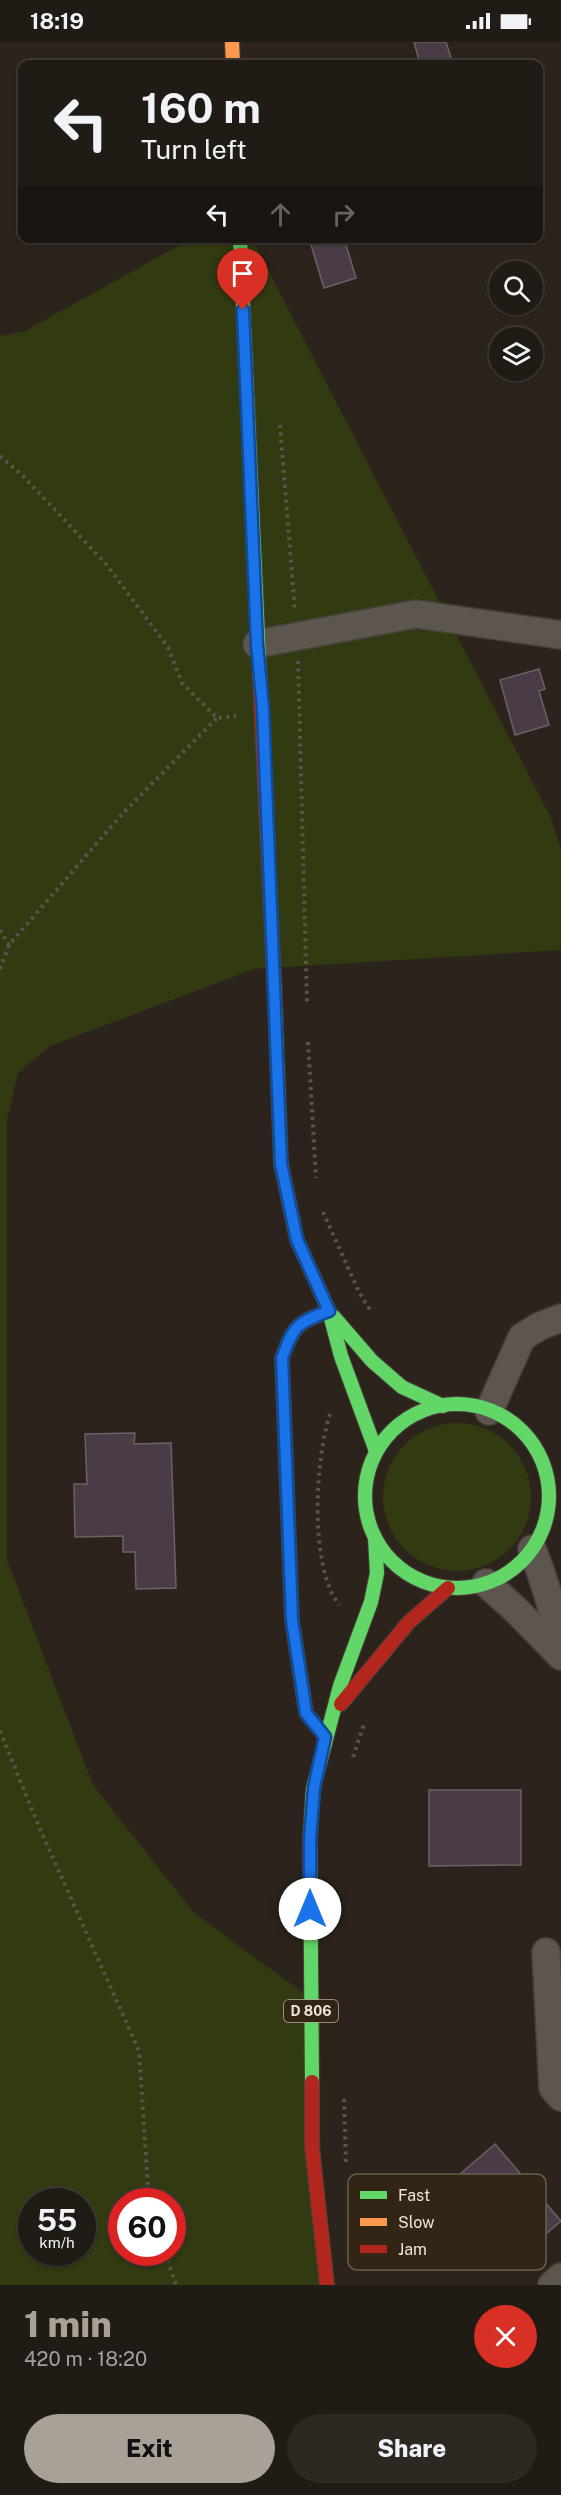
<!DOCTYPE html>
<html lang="en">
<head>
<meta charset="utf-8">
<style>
  body { margin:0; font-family:"Public Sans",sans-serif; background:#2d2822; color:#f1f3f6; height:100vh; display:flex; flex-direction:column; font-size:22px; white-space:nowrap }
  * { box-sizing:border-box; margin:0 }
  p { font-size:20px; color:#a2a1a0 }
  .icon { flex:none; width:33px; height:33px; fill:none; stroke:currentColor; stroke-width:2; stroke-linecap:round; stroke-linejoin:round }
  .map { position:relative; height:2243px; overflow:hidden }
  .drawer { display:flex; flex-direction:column; background:#211b15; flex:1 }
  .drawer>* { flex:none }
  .banner { position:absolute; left:18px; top:18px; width:525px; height:183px; border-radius:12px; box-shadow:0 2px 4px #0004,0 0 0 2px #3e3934; background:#211b15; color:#f1f3f6; overflow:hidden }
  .controls { position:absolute; left:489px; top:219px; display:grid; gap:12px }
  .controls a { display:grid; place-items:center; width:54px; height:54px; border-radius:50%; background:#211b15; box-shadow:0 2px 4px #0004,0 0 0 2px #3e3934; font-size:30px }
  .speed { position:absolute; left:18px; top:2146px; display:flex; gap:12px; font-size:30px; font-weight:700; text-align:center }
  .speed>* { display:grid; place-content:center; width:78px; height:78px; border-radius:50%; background:#211b15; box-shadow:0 2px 4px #0004,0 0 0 2px #3e3934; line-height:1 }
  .speed small { font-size:15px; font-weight:400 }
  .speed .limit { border:9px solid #d22; background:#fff; color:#111 }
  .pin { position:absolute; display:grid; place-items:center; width:51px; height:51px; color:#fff; margin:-62px -26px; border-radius:50% 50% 50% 0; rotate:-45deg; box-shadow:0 0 6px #0007 }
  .pin .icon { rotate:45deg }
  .me { position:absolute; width:66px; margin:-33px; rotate:0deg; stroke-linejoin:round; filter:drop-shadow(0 0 4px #0008) }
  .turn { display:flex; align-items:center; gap:21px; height:126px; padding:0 24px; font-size:27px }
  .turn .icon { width:78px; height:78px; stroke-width:2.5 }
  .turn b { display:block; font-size:42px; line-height:51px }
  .lanes { display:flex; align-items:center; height:57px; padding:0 24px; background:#0003; justify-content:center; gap:30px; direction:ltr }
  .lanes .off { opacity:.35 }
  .round { display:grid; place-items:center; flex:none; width:63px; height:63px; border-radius:32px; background:#2d2822 }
  .head { display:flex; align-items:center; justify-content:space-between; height:102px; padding:0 24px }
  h1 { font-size:36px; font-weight:800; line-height:45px; color:#a9a198 }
  .button { display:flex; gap:12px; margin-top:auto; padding:12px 24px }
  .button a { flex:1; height:69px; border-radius:36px; background:#a9a198; color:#111; font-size:24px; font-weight:800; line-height:69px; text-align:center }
  .button a+a { background:#2d2822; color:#f1f3f6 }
  .status { display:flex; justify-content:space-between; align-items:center; height:42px; padding:0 30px; background:#211b15; direction:ltr }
  .status svg { height:16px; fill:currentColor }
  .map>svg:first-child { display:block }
</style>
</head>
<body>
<div class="status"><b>18:19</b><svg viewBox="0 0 49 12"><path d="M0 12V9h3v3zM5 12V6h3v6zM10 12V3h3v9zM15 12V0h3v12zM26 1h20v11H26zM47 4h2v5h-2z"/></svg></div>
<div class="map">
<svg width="561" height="2243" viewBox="0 0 561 2243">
  <rect width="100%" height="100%" fill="#2c241c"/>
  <g fill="#313a10" fill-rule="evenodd">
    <path d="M191,197H252L551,776L561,808V908L254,927L50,1004L18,1031L7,1078V1518L93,1743L194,1871L320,1963L321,2243H0V294L23,290ZM32,2160H82V2211H32ZM122,2160H172V2211H122Z"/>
    <circle cx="457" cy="1455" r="74"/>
  </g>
  <g fill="#493c47" stroke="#696364" stroke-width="1.5">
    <polygon points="414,0 446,0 453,22 420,22"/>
    <polygon points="309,196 344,196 356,236 324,246"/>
    <polygon points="539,627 545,647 539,649 549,683 515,693 500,638"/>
    <polygon points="135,1391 134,1402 171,1401 176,1546 136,1547 135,1510 123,1510 123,1494 75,1495 74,1442 87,1442 85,1392"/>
    <polygon points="429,1748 521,1748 521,1823 429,1824"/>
    <polygon points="495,2102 561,2179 503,2228 438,2151"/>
  </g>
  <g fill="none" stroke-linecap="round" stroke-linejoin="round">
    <defs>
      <path id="lane" d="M324,1693L306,1671L292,1578L282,1316C294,1284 296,1281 329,1269"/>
      <g id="street">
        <polyline points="257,602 416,572 561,593"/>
        <polyline points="489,1369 522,1295 540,1284 561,1276"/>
        <path d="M532,1507C544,1535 550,1564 561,1592"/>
        <polyline points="486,1541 516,1568 561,1614"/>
        <polyline points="546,1910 553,2046 561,2055"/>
        <polyline points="552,2243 561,2235"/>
      </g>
      <g id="fast">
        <polyline points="240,196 260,639"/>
        <polyline points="274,936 281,1122 297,1198 329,1269 341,1314 376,1409"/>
        <polyline points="334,1275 372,1319 402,1345 443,1364"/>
        <circle cx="457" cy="1454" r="92"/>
        <polyline points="312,2040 310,1797 313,1747 340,1644 371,1560 377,1531 375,1496"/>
      </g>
      <polyline id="slow" points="232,0 233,22"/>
      <g id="jam">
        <polyline points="260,639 274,936"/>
        <polyline points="341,1662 409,1580 448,1546"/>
        <polyline points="312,2040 312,2105 327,2243"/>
      </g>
    </defs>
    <use href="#lane" stroke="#47413a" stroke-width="16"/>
    <use href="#street" stroke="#47413a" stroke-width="30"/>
    <use href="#fast" stroke="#47413a" stroke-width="16"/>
    <use href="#slow" stroke="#47413a" stroke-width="16"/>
    <use href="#jam" stroke="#47413a" stroke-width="16"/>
    <g stroke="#59544e" stroke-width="4" stroke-dasharray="3 4.5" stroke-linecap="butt">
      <polyline points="280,383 295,570"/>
      <polyline points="0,414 24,435 105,521 168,605 182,641 217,676 236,674"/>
      <polyline points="298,619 307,960"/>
      <polyline points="0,888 9,903"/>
      <polyline points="0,927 9,903 123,771 217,676"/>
      <polyline points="308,1000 316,1136"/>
      <polyline points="323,1170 359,1250 372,1271"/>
      <path d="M330,1372C315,1419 309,1523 339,1563"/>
      <polyline points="0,1689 40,1787 139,2009 149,2160"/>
      <polyline points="353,1715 364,1682"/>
      <polyline points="344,2057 346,2124"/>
      <polyline points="165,2211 176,2243"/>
    </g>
    <use href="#lane" stroke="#5d564f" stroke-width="14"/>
    <use href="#street" stroke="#5d564f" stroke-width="27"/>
    <use href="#fast" stroke="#63d668" stroke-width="14"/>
    <use href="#slow" stroke="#ff974d" stroke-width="14"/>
    <use href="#jam" stroke="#b3261e" stroke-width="14"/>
  </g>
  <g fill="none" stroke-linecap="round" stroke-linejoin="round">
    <defs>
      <path id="route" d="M243,268L257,602L263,667L281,1122L297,1198L329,1269C296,1281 294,1284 282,1316L292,1578L306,1671L325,1695L314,1746L310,1797V1867"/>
    </defs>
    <use href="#route" stroke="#114b97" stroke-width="15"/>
    <use href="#route" stroke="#1a73e8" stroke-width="10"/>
  </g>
  <g text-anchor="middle" stroke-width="5" stroke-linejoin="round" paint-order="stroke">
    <rect fill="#332515" stroke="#b5ab9f" stroke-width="1.5" x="284" y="1958" width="54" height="22" rx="4.5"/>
    <g font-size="14" font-weight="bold" fill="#ede4da">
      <text x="311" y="1974">D 806</text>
    </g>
  </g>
  <rect x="348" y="2132" width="198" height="96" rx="9" fill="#332515" stroke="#6b5e50" stroke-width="1.5"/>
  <rect x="360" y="2149" width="27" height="8" fill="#63d668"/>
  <rect x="360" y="2176" width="27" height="8" fill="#ff974d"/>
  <rect x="360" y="2203" width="27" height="8" fill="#b3261e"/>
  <g font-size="16" fill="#ede4da">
    <text x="398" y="2159">Fast</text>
    <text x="398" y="2186">Slow</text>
    <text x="398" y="2213">Jam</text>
  </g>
</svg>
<div class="controls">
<a><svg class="icon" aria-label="search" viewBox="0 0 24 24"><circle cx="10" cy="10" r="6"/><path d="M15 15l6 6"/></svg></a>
<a><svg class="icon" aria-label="layers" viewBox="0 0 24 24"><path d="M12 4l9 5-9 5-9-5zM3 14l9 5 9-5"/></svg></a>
</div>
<div class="speed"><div>55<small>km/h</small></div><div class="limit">60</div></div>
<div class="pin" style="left:243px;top:268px;background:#d93025"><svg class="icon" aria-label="arrive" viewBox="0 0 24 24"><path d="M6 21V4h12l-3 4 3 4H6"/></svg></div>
<svg class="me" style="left:310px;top:1867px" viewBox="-20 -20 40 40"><circle r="19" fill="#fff"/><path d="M0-13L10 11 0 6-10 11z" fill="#1a73e8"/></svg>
<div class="banner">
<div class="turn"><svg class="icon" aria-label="left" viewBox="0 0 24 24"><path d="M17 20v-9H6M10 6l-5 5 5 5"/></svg><div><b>160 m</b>Turn left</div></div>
<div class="lanes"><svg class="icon" aria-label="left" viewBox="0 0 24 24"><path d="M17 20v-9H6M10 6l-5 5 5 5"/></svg><svg class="icon off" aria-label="ahead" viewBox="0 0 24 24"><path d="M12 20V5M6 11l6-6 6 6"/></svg><svg class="icon off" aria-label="right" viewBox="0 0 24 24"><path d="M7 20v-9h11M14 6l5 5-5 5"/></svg></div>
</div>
</div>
<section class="drawer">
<div class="head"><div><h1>1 min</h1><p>420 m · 18:20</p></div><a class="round" style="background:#d93025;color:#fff"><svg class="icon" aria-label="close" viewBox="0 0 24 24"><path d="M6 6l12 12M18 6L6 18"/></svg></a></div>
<div class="button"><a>Exit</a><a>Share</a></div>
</section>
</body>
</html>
